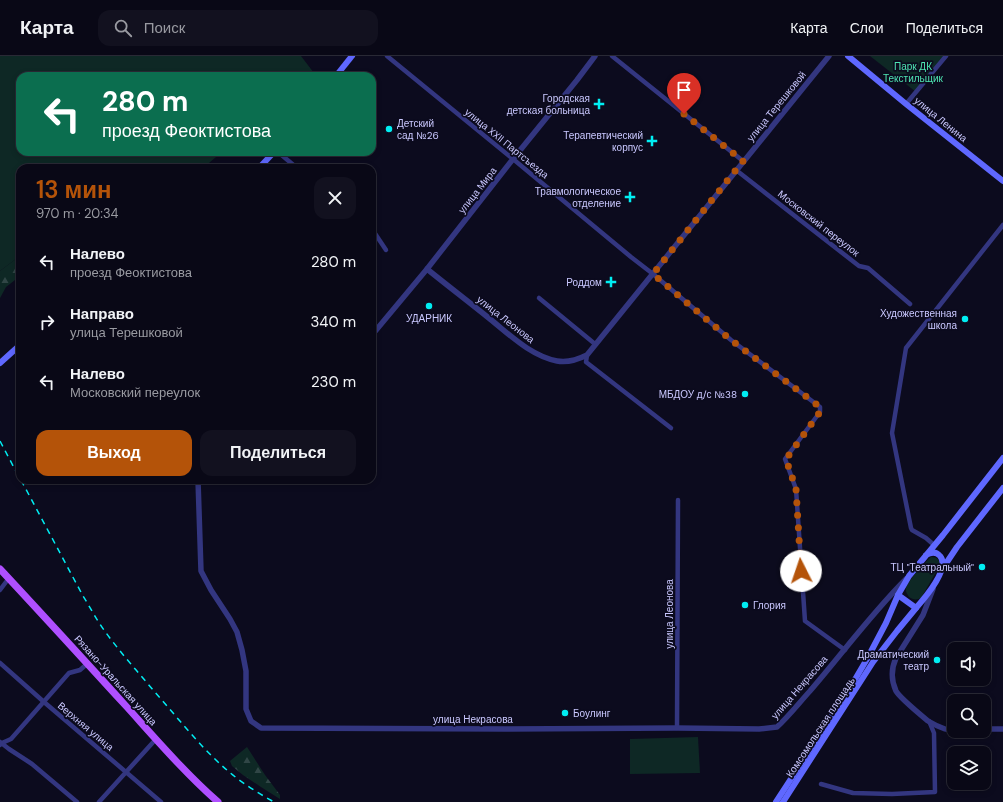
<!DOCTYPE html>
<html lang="ru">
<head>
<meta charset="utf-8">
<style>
  body { margin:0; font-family:"DM Sans",sans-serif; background:#12111f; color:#f1f3f6; height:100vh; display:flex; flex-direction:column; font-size:15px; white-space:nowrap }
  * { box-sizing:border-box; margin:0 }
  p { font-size:13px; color:#999aa1 }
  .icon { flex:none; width:22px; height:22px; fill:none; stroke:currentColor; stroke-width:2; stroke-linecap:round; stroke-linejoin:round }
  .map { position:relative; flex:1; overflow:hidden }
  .side { position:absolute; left:16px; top:108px; width:360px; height:320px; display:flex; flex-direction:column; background:#090816; border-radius:12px; box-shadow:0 2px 6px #0003,0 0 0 1px #292935 }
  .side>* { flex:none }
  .guide { position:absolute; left:16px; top:16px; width:360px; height:84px; border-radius:12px; box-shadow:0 2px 6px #0003,0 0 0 1px #292935; background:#0b6e4f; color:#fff; overflow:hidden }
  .tools { position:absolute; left:947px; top:586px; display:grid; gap:8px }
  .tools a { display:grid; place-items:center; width:44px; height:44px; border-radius:8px; background:#090816; box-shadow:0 2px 6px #0003,0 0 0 1px #292935; font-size:20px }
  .pin { position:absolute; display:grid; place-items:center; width:34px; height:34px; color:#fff; margin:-41px -17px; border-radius:50% 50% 50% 0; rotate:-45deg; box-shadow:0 0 4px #0007 }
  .pin .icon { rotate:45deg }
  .me { position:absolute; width:44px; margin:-22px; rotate:356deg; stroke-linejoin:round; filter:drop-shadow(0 0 3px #0008) }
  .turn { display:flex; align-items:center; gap:14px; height:84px; padding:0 20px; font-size:18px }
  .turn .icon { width:52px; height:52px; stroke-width:2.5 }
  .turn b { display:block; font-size:28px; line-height:34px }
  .round { display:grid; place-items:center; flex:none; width:42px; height:42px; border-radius:12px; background:#12111f }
  .head { display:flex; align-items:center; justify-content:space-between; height:68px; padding:0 20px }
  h1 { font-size:24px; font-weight:600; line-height:30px; color:#b45309 }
  .cta { display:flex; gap:8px; margin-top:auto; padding:8px 20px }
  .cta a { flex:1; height:46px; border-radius:12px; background:#b45309; color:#fff; font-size:16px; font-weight:600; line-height:46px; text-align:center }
  .cta a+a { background:#12111f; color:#f1f3f6 }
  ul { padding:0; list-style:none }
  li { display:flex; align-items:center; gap:12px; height:60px; padding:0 20px }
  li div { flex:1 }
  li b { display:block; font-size:15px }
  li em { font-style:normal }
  header { display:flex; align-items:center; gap:24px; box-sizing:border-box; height:56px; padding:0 20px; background:#090816; border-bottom:1px solid #292935 }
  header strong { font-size:19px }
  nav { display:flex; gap:22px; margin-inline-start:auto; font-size:14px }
  .search { width:280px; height:36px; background:#12111f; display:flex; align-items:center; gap:10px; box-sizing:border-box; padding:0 14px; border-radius:12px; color:#999aa1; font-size:15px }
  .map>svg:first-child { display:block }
</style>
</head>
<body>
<header>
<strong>Карта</strong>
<div class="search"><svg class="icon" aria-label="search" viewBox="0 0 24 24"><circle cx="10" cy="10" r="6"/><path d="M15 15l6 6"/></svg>Поиск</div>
<nav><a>Карта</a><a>Слои</a><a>Поделиться</a></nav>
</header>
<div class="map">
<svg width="1003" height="746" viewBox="0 0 1003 746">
  <defs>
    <pattern id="forest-firs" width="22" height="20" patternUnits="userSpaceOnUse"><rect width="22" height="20" fill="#0e2825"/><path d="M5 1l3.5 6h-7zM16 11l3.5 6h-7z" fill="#304646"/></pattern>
  </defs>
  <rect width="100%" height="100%" fill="#0c0b1e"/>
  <g fill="#0e2825">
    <polygon points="0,0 301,0 314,17 310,20 20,20 20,96 222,96 203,112 20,112 20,200 0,215"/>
    <polygon points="870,0 945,0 916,36"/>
    <path d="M931,501C937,501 941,504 939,511L921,542C917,544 913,544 909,541C907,538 905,535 906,532C907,526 926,505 931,501Z"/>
    <polygon points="698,681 700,717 630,718 630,683"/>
  </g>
  <g fill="url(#forest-firs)">
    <polygon points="20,200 20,220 6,231 0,242 0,215"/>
    <polygon points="247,691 265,719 280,739 280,743 261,731 243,719 232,710 230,705"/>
  </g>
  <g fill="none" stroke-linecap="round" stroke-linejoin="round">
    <g stroke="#333680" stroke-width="4.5">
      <polyline points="387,0 513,103 631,201 653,218 731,284 820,351 820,356 785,403 796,433 805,565 845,594"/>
      <polyline points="612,0 743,105"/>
      <polyline points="906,48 946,0"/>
      <polyline points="278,96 297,112"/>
      <polyline points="736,114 859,210 868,212 910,248"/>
      <polyline points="372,173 386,194"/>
      <polyline points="539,242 595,288"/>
      <polyline points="587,299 586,306 671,372"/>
      <polyline points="934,489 926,482 912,474 911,472 892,377 906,292 1003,169"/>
      <polyline points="0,534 9,522"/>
      <polyline points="0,607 44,646 161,746"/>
      <polyline points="677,672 678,444"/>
      <polyline points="0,686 9,693 32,708 77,746"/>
      <polyline points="0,689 2,687 11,683 69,617 80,614 88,607"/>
      <polyline points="821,728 853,737 892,738 935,736 934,677 929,665"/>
      <polyline points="99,746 156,683"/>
    </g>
    <g stroke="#333680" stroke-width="5.5">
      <path d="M427,213C448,230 469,246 490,263C510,279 531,300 557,305C568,307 577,304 587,299L829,0"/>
      <polyline points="372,279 427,213 513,103 577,24 595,0"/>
      <path d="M198,424L201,515L211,534L230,563L237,576L242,594L246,615V653L251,665L261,672L506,673L677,672L759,673L777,671C789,660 799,647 810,635C842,598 871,558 906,523"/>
      <path d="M933,533L923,559L896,602C891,613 891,624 896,635C899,641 922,660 928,665C933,668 939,671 945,673C948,674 951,674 954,674"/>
      <polyline points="984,673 1003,673"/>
    </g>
    <g stroke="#5f68ff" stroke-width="6">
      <polyline points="848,0 906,48 1003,125"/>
      <polyline points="336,20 352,0"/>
      <polyline points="259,112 274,96"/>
      <polyline points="0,307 20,289"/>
      <path d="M926,499C931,496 936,495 940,500C951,512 924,543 916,552L898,539L909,520L943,479L1003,402"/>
      <polyline points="943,512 957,491 1003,432"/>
      <polyline points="776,746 850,632 867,603 886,567 898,539"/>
      <polyline points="783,746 873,606 897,575 916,552"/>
    </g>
    <path stroke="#af4fff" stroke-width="7" d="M0,513C42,558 84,604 126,650C155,682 185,717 218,746"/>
    <g stroke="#00eef3" stroke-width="1.5" stroke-dasharray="6 5" stroke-linecap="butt">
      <polyline points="0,385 20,423"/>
      <path d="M21,424L83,540C90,551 96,563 104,574C119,595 137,615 154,635C178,662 201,692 228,715C242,727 258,737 274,746"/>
    </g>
  </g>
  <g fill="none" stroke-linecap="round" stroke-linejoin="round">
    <polyline stroke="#b45309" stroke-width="7" stroke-dasharray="0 12.6" points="684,58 743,105 653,218 731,284 820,351 820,356 786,403 796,433 801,515"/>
  </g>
  <g fill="#00eef3" stroke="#0c0b1e" stroke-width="1.5">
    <path d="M597 42h4v4h4v4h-4v4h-4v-4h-4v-4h4z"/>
    <circle cx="389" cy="73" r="4"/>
    <path d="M650 79h4v4h4v4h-4v4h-4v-4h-4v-4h4z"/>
    <path d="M628 135h4v4h4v4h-4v4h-4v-4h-4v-4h4z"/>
    <path d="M609 220h4v4h4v4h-4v4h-4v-4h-4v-4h4z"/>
    <circle cx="429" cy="250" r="4"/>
    <circle cx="965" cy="263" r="4"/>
    <circle cx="745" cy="338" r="4"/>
    <circle cx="982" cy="511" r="4"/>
    <circle cx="745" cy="549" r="4"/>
    <circle cx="937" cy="604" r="4"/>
    <circle cx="565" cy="657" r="4"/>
  </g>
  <g text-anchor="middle" stroke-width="3.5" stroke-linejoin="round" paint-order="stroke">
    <g font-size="10" fill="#4ee5b3" stroke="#0c0b1e">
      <text x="913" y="14">Парк ДК<tspan x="913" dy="12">Текстильщик</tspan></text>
    </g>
    <g font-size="10" fill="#cac8ff" stroke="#0c0b1e" text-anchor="end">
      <text x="590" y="46">Городская<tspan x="590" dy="12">детская больница</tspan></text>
      <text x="397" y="71" text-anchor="start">Детский<tspan x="397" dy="12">сад №26</tspan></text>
      <text x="643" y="83">Терапевтический<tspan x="643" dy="12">корпус</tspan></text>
      <text x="621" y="139">Травмологическое<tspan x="621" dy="12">отделение</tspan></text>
      <text x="602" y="230">Роддом</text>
      <text x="957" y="261">Художественная<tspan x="957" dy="12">школа</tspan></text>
      <text x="429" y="266" text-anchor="middle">УДАРНИК</text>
      <text x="737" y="342">МБДОУ д/с №38</text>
      <text x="974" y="515">ТЦ "Театральный"</text>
      <text x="753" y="553" text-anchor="start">Глория</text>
      <text x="929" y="602">Драматический<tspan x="929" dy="12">театр</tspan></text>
      <text x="573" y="661" text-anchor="start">Боулинг</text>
    </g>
    <g font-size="10" fill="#cac8ff" stroke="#0c0b1e">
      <text transform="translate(776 50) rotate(-51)" y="4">улица Терешковой</text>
      <text transform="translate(941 63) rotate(39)" y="4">улица Ленина</text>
      <text transform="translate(507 87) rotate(39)" y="4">улица XXII Партсъезда</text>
      <text transform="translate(477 134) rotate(-52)" y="4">улица Мира</text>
      <text transform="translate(819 167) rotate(38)" y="4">Московский переулок</text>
      <text transform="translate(506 263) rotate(38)" y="4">улица Леонова</text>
      <text transform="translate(669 558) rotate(-90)" y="4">улица Леонова</text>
      <text transform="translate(116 624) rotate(48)" y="4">Рязано-Уральская улица</text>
      <text transform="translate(799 631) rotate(-49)" y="4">улица Некрасова</text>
      <text x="473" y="667">улица Некрасова</text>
      <text transform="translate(86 670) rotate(40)" y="4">Верхняя улица</text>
      <text transform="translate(820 671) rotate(-57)" y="4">Комсомольская площадь</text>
    </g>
  </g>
</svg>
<div class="tools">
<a><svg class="icon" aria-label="sound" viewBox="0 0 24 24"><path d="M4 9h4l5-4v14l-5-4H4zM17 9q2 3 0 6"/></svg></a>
<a><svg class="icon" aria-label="search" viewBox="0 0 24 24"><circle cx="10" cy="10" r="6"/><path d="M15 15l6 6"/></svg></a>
<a><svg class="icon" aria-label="layers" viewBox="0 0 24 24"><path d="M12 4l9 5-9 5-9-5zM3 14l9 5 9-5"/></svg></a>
</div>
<div class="pin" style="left:684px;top:58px;background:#d93025"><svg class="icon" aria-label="arrive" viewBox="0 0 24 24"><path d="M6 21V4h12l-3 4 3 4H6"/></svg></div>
<svg class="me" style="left:801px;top:515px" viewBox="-20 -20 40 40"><circle r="19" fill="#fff"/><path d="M0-13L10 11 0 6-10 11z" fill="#b45309"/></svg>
<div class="guide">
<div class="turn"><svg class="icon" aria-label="left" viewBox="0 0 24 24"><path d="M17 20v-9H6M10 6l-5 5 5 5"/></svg><div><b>280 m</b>проезд Феоктистова</div></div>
</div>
<section class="side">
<div class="head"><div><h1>13 мин</h1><p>970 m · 20:34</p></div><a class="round"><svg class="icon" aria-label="close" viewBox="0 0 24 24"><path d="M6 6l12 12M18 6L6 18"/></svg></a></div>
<ul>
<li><svg class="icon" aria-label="left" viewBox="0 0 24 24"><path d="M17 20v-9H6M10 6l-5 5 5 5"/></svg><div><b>Налево</b><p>проезд Феоктистова</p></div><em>280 m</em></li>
<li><svg class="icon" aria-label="right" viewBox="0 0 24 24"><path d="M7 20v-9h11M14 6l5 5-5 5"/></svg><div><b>Направо</b><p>улица Терешковой</p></div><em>340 m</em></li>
<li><svg class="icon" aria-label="left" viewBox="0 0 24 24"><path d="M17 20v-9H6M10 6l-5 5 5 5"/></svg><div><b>Налево</b><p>Московский переулок</p></div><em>230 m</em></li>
</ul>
<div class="cta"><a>Выход</a><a>Поделиться</a></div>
</section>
</div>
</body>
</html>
